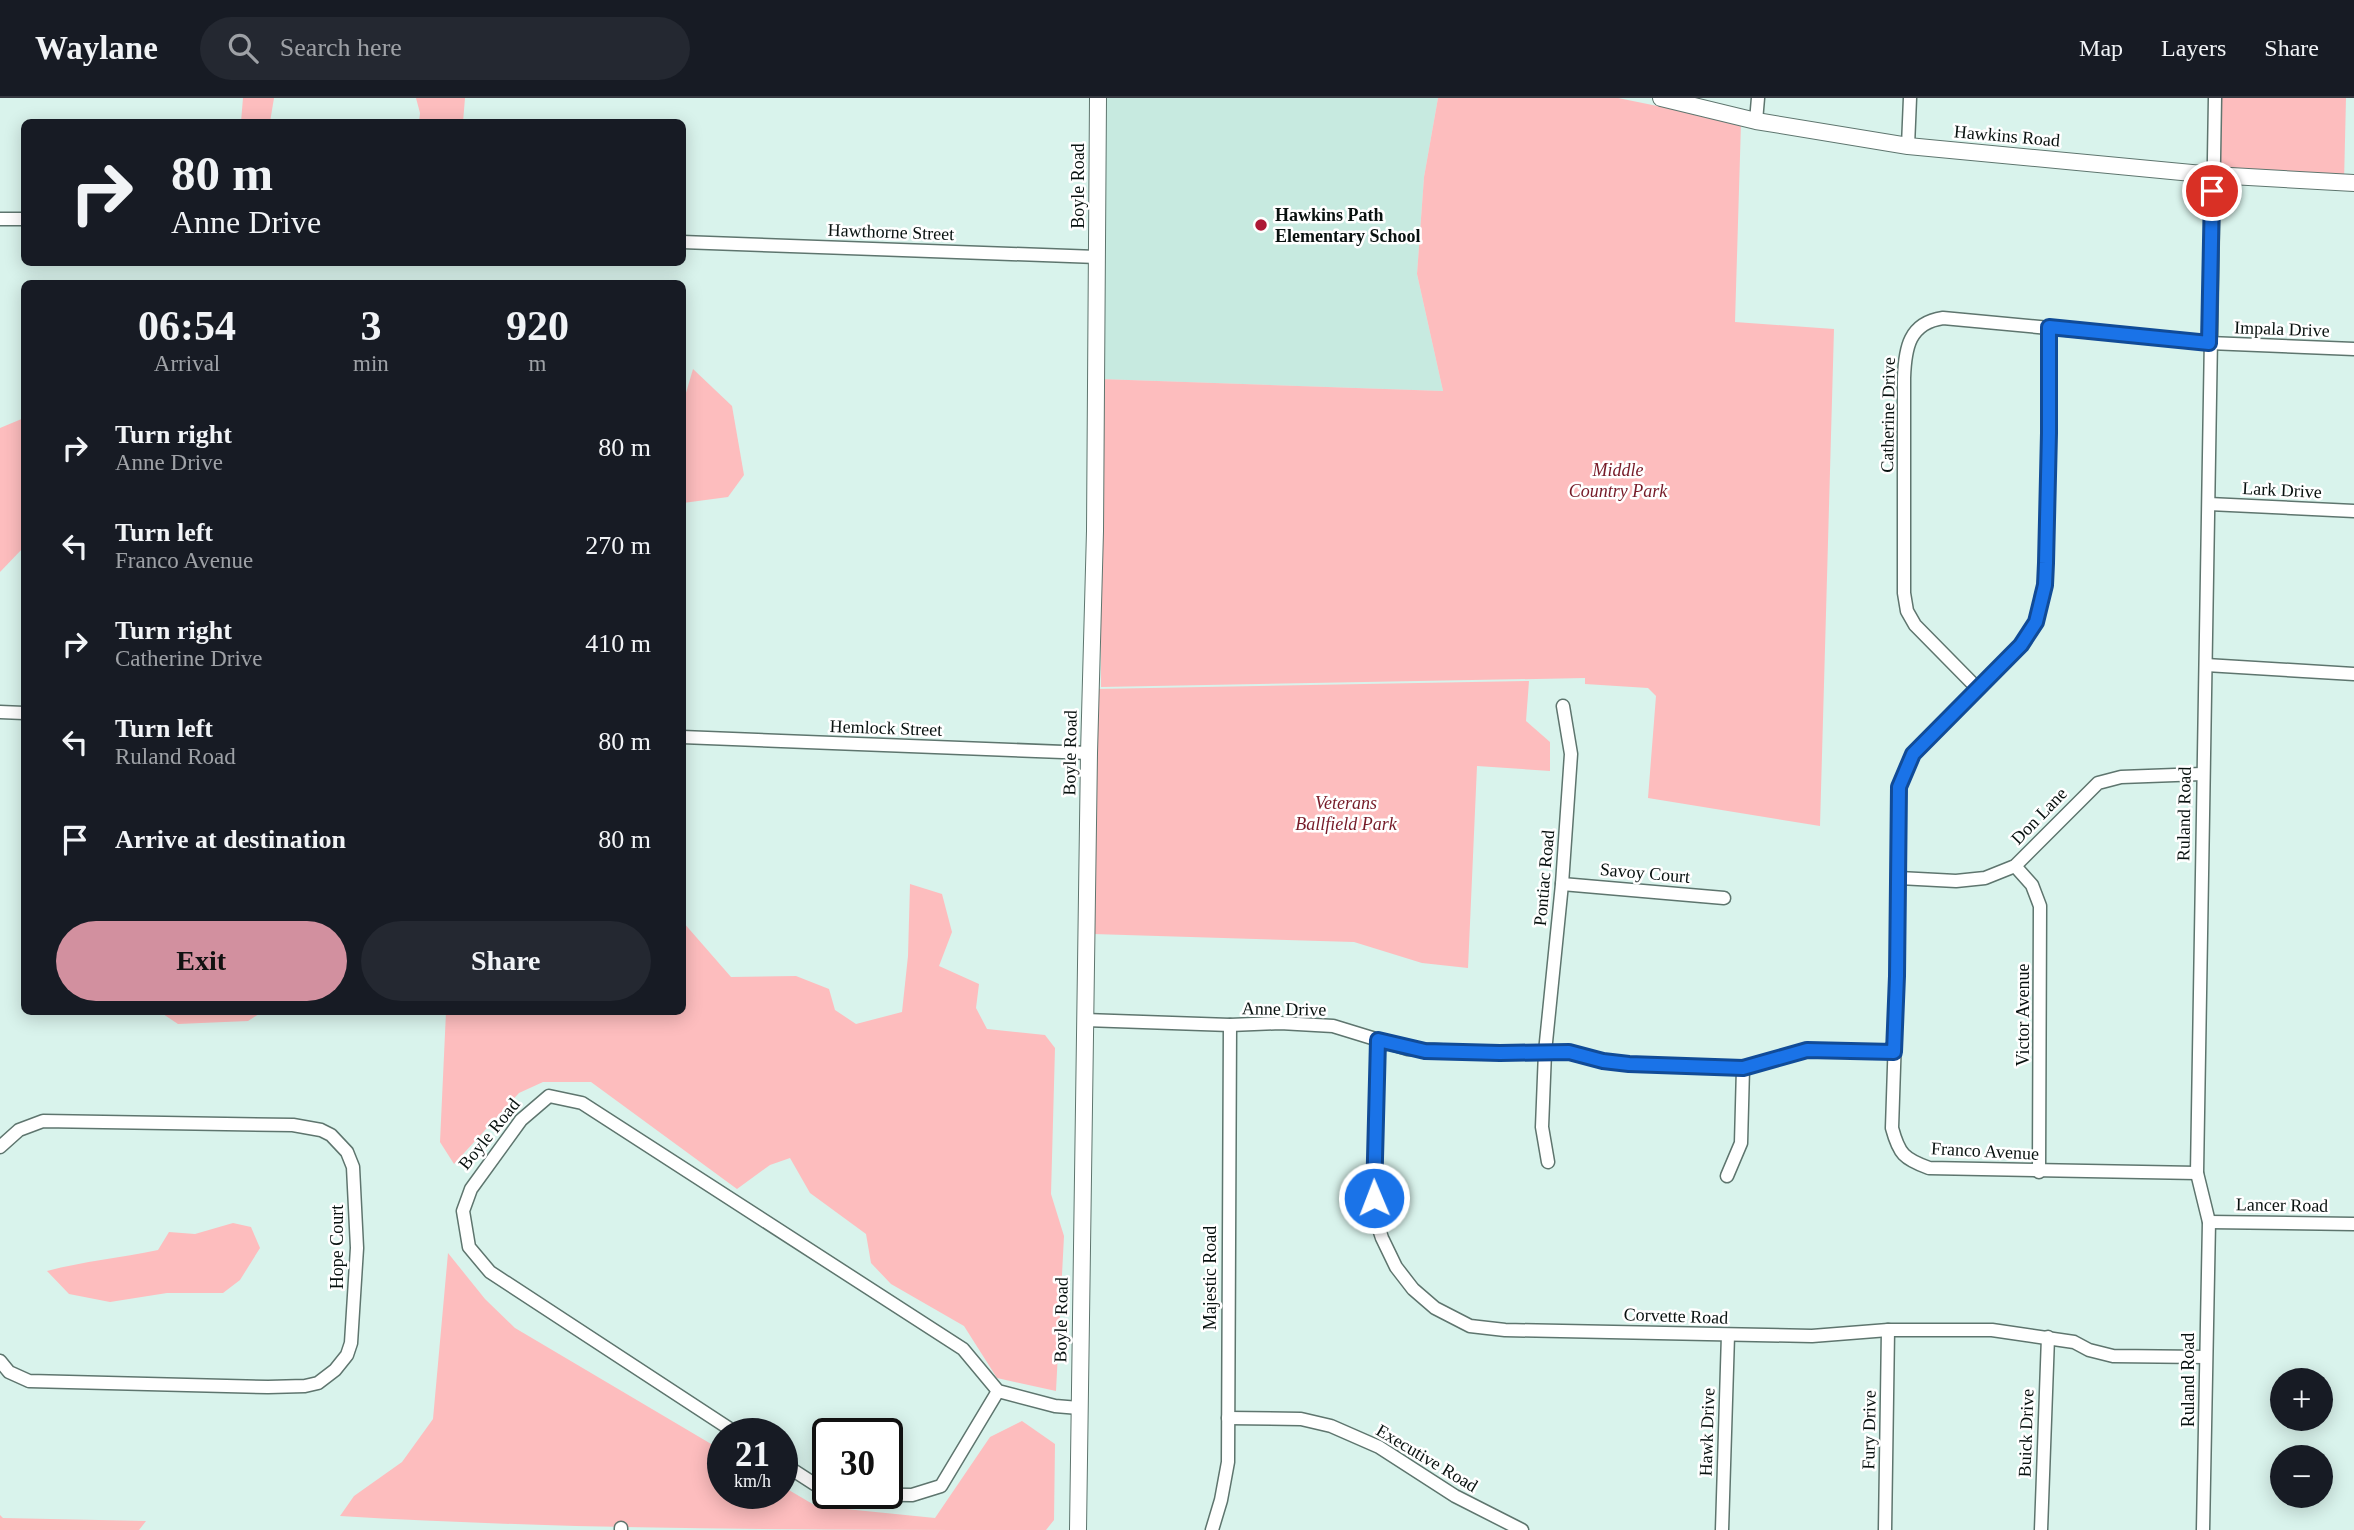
<!DOCTYPE html>
<html lang="en">
<head>
<meta charset="utf-8">
<style>
  body { margin:0; font-family:"Times New Roman",serif; background:#242831; color:#f1f3f6; height:100vh; display:flex; flex-direction:column; font-size:26px; white-space:nowrap }
  * { box-sizing:border-box; margin:0 }
  p { font-size:23px; color:#9ea1a6 }
  .icon { flex:none; width:38px; height:38px; fill:none; stroke:currentColor; stroke-width:2; stroke-linecap:round; stroke-linejoin:round }
  .map { position:relative; flex:1; overflow:hidden }
  .details { position:absolute; left:21px; top:182px; width:665px; height:735px; display:flex; flex-direction:column; background:#171b24; border-radius:10px; box-shadow:0 4px 18px #0003 }
  .details>* { flex:none }
  .guide { position:absolute; left:21px; top:21px; width:665px; height:147px; border-radius:10px; box-shadow:0 4px 18px #0003; background:#171b24; color:#f1f3f6; overflow:hidden }
  .controls { position:absolute; left:2270px; top:1270px; display:grid; gap:14px }
  .controls a { display:grid; place-items:center; width:63px; height:63px; border-radius:50%; background:#171b24; box-shadow:0 4px 18px #0003; font-size:35px }
  .speed { position:absolute; left:707px; top:1320px; display:flex; gap:14px; font-size:35px; font-weight:700; text-align:center }
  .speed>* { display:grid; place-content:center; width:91px; height:91px; border-radius:50%; background:#171b24; box-shadow:0 4px 18px #0003; line-height:1 }
  .speed small { font-size:18px; font-weight:400 }
  .speed .limit { border:4px solid #111; border-radius:10px; background:#fff; color:#111 }
  .pin { position:absolute; display:grid; place-items:center; width:60px; height:60px; color:#fff; margin:-30px; border:4px solid #fff; border-radius:50%; box-shadow:0 2px 7px #0007 }
  .me { position:absolute; width:77px; margin:-38px; rotate:359deg; stroke-linejoin:round; filter:drop-shadow(0 0 5px #0008) }
  .turn { display:flex; align-items:center; gap:24px; height:147px; padding:0 35px; font-size:32px }
  .turn .icon { width:91px; height:91px; stroke-width:2.5 }
  .turn b { display:block; font-size:49px; line-height:60px }
  .eta { display:flex; justify-content:space-evenly; align-items:center; height:119px; text-align:center }
  .eta b { font-size:42px; font-weight:800; line-height:49px }
  .cta { display:flex; gap:14px; margin-top:auto; padding:14px 35px }
  .cta a { flex:1; height:80px; border-radius:42px; background:#d2909f; color:#111; font-size:28px; font-weight:800; line-height:80px; text-align:center }
  .cta a+a { background:#242831; color:#f1f3f6 }
  ul { padding:0; list-style:none }
  li { display:flex; align-items:center; gap:21px; height:98px; padding:0 35px }
  li div { flex:1 }
  li b { display:block; font-size:26px }
  li em { font-style:normal }
  header { display:flex; align-items:center; gap:42px; box-sizing:border-box; height:98px; padding:0 35px; background:#171b24; border-bottom:2px solid #363941 }
  header strong { font-size:33px }
  nav { display:flex; gap:38px; margin-inline-start:auto; font-size:24px }
  .search { width:490px; height:63px; background:#242831; display:flex; align-items:center; gap:18px; box-sizing:border-box; padding:0 24px; border-radius:38px; color:#9ea1a6; font-size:26px }
  .map>svg:first-child { display:block }
</style>
</head>
<body>
<header>
<strong>Waylane</strong>
<div class="search"><svg class="icon" aria-label="search" viewBox="0 0 24 24"><circle cx="10" cy="10" r="6"/><path d="M15 15l6 6"/></svg>Search here</div>
<nav><a>Map</a><a>Layers</a><a>Share</a></nav>
</header>
<div class="map">
<svg width="2354" height="1432" viewBox="0 0 2354 1432">
  <rect width="100%" height="100%" fill="#d9f3ec"/>
  <polygon fill="#c7eae0" points="1104,0 1438,0 1424,79 1417,176 1443,293 1100,281"/>
  <g fill="#fdbdbe">
    <polygon points="243,0 274,0 270,24 241,24"/>
    <polygon points="416,0 465,0 463,24 419,24 420,15"/>
    <polygon points="1438,0 1618,0 1741,25 1735,224 1834,231 1820,728 1648,700 1656,598 1648,590 1585,586 1585,580 1101,589 1100,281 1443,293 1417,176 1424,79"/>
    <polygon points="2215,0 2346,0 2344,84 2213,77"/>
    <polygon points="693,271 732,308 744,377 728,399 683,405 683,305"/>
    <polygon points="24,320 24,449 0,474 0,330"/>
    <polygon points="1529,583 1526,623 1550,644 1550,673 1477,668 1468,870 1422,865 1354,844 1093,836 1095,591"/>
    <polygon points="910,786 942,796 952,834 939,868 979,886 976,910 987,931 1045,937 1055,950 1051,1096 1064,1138 1056,1293 997,1280 964,1228 891,1186 871,1165 866,1136 810,1095 790,1060 770,1067 737,1091 591,984 543,984 519,995 454,1066 440,1044 446,914 682,914 683,824 731,879 796,878 829,891 835,912 856,926 902,914 908,858"/>
    <polygon points="160,914 262,914 248,923 178,926"/>
    <path d="M233,1125L251,1129L260,1150L240,1182L223,1195H167L110,1204L69,1196L47,1173C84,1163 121,1160 158,1152L169,1134L195,1136Z"/>
    <path d="M448,1155L485,1201L515,1230L723,1353V1395H782V1388L816,1408L935,1420L990,1339L1022,1323L1055,1346L1054,1422L1046,1432C811,1432 575,1432 340,1418L354,1398L402,1364L433,1321Z"/>
    <polygon points="0,1417 3,1420 146,1423 139,1432 0,1432"/>
  </g>
  <g fill="none" stroke-linecap="round" stroke-linejoin="round">
    <defs>
      <g id="minor">
        <polyline points="1756,23 1758,0"/>
        <polyline points="1908,48 1910,0"/>
        <polyline points="0,121 24,121"/>
        <polyline points="682,144 1097,159"/>
        <path d="M2049,229V336L2046,465L2044,487L2036,524L2021,547L1913,656L1899,689L1897,878L1892,1030C1899,1056 1904,1061 1929,1070L2197,1075"/>
        <polyline points="2209,406 2354,413"/>
        <polyline points="2206,567 2354,576"/>
        <path d="M1978,591L1915,527L1907,513L1904,495V280C1905,250 1909,225 1943,220L2209,245L2354,251"/>
        <polyline points="0,614 24,615"/>
        <polyline points="682,639 1089,655"/>
        <polyline points="2015,768 2032,787 2040,808 2039,1074"/>
        <polyline points="1899,780 1956,783 1985,780 2015,768 2098,685 2121,679 2202,676"/>
        <polyline points="1562,786 1724,800"/>
        <polyline points="1085,922 1230,927 1280,925 1333,928 1408,951 1500,955 1569,954 1603,963 1629,966 1743,970 1807,952 1894,954"/>
        <polyline points="1378,942 1374,1081 1375,1119 1382,1140 1396,1169 1413,1191 1435,1210 1470,1228 1505,1232 1812,1238 1888,1232 1992,1232 2074,1244 2089,1252 2113,1258 2205,1259"/>
        <polyline points="0,1049 19,1032 43,1023 293,1027 321,1032 331,1037 347,1054 353,1069 357,1150 351,1245 347,1257 335,1272 318,1285 305,1288 268,1289 29,1283 9,1274 0,1263"/>
        <polyline points="1548,1064 1542,1029 1545,954 1562,786 1571,656 1563,608"/>
        <polyline points="1727,1078 1741,1045 1743,970"/>
        <polyline points="2209,1124 2354,1126"/>
        <polyline points="1228,1320 1301,1321 1331,1328 1379,1349 1455,1398 1522,1432"/>
        <polyline points="736,1335 490,1174 469,1149 463,1113 471,1091 521,1022 549,998 582,1005 963,1251 998,1293 1055,1308 1079,1310"/>
        <polyline points="782,1365 830,1396 912,1397 941,1388 998,1293"/>
        <polyline points="621,1432 621,1430"/>
        <polyline points="1212,1432 1221,1402 1228,1364 1230,927"/>
        <polyline points="1722,1432 1728,1237"/>
        <polyline points="1885,1432 1888,1232"/>
        <polyline points="2041,1432 2048,1239"/>
        <polyline points="2203,1432 2209,1124 2197,1075 2215,0"/>
      </g>
      <g id="tertiary">
        <polyline points="1661,0 1756,23 1908,48 2213,77 2354,85"/>
        <polyline points="1078,1432 1089,655 1095,433 1098,0"/>
      </g>
    </defs>
    <use href="#minor" stroke="#5e756e" stroke-width="15"/>
    <use href="#tertiary" stroke="#5e756e" stroke-width="18"/>
    <use href="#minor" stroke="#fff" stroke-width="12"/>
    <use href="#tertiary" stroke="#fff" stroke-width="16"/>
  </g>
  <g fill="none" stroke-linecap="round" stroke-linejoin="round">
    <defs>
      <polyline id="route" points="1374,1100 1378,942 1425,953 1500,955 1569,954 1603,963 1629,966 1743,970 1807,952 1894,954 1897,878 1899,689 1913,656 2021,547 2036,524 2045,487 2046,465 2049,335 2049,229 2209,245 2212,93"/>
    </defs>
    <use href="#route" stroke="#114b97" stroke-width="18"/>
    <use href="#route" stroke="#1a73e8" stroke-width="12"/>
  </g>
  <circle fill="#ad1835" stroke="#fff" stroke-width="2.5" cx="1261" cy="127" r="7"/>
  <g text-anchor="middle" stroke-width="5" stroke-linejoin="round" paint-order="stroke">
    <g font-size="18" fill="#08110f" stroke="#fff">
      <text transform="translate(2007 38) rotate(5)" y="6">Hawkins Road</text>
      <text transform="translate(1078 88) rotate(-90)" y="6">Boyle Road</text>
      <text transform="translate(891 134) rotate(2)" y="6">Hawthorne Street</text>
      <text transform="translate(2282 231) rotate(2)" y="6">Impala Drive</text>
      <text transform="translate(1888 317) rotate(-89)" y="6">Catherine Drive</text>
      <text transform="translate(2282 392) rotate(3)" y="6">Lark Drive</text>
      <text transform="translate(886 630) rotate(2)" y="6">Hemlock Street</text>
      <text transform="translate(1070 655) rotate(-89)" y="6">Boyle Road</text>
      <text transform="translate(2184 716) rotate(-89)" y="6">Ruland Road</text>
      <text transform="translate(2039 718) rotate(-46)" y="6">Don Lane</text>
      <text transform="translate(1645 775) rotate(5)" y="6">Savoy Court</text>
      <text transform="translate(1544 780) rotate(-85)" y="6">Pontiac Road</text>
      <text transform="translate(1284 911) rotate(1)" y="6">Anne Drive</text>
      <text transform="translate(2023 917) rotate(-90)" y="6">Victor Avenue</text>
      <text transform="translate(489 1036) rotate(-51)" y="6">Boyle Road</text>
      <text transform="translate(1985 1053) rotate(3)" y="6">Franco Avenue</text>
      <text transform="translate(2282 1107) rotate(1)" y="6">Lancer Road</text>
      <text transform="translate(337 1149) rotate(-90)" y="6">Hope Court</text>
      <text transform="translate(1210 1180) rotate(-90)" y="6">Majestic Road</text>
      <text transform="translate(1676 1218) rotate(2)" y="6">Corvette Road</text>
      <text transform="translate(1061 1222) rotate(-89)" y="6">Boyle Road</text>
      <text transform="translate(2188 1282) rotate(-90)" y="6">Ruland Road</text>
      <text transform="translate(1869 1332) rotate(-89)" y="6">Fury Drive</text>
      <text transform="translate(1707 1334) rotate(-88)" y="6">Hawk Drive</text>
      <text transform="translate(2026 1335) rotate(-88)" y="6">Buick Drive</text>
      <text transform="translate(1427 1360) rotate(31)" y="6">Executive Road</text>
    </g>
    <g font-size="18" font-weight="bold" fill="#08110f" stroke="#fff" text-anchor="start">
      <text x="1275" y="123">Hawkins Path<tspan x="1275" dy="21">Elementary School</tspan></text>
    </g>
    <g font-size="18" font-style="italic" fill="#761b28" stroke="#fff">
      <text x="1618" y="378">Middle<tspan x="1618" dy="21">Country Park</tspan></text>
      <text x="1346" y="711">Veterans<tspan x="1346" dy="21">Ballfield Park</tspan></text>
    </g>
  </g>
</svg>
<div class="controls">
<a>+</a>
<a>−</a>
</div>
<div class="speed"><div>21<small>km/h</small></div><div class="limit">30</div></div>
<div class="pin" style="left:2212px;top:93px;background:#d93025"><svg class="icon" aria-label="arrive" viewBox="0 0 24 24"><path d="M6 21V4h12l-3 4 3 4H6"/></svg></div>
<svg class="me" style="left:1374px;top:1100px" viewBox="-20 -20 40 40"><circle r="17" fill="#1a73e8" stroke="#fff" stroke-width="3"/><path d="M0-11L8 9 0 5-8 9z" fill="#fff"/></svg>
<div class="guide">
<div class="turn"><svg class="icon" aria-label="right" viewBox="0 0 24 24"><path d="M7 20v-9h11M14 6l5 5-5 5"/></svg><div><b>80 m</b>Anne Drive</div></div>
</div>
<section class="details">
<div class="eta">
<div><b>06:54</b><p>Arrival</p></div>
<div><b>3</b><p>min</p></div>
<div><b>920</b><p>m</p></div>
</div>
<ul>
<li><svg class="icon" aria-label="right" viewBox="0 0 24 24"><path d="M7 20v-9h11M14 6l5 5-5 5"/></svg><div><b>Turn right</b><p>Anne Drive</p></div><em>80 m</em></li>
<li><svg class="icon" aria-label="left" viewBox="0 0 24 24"><path d="M17 20v-9H6M10 6l-5 5 5 5"/></svg><div><b>Turn left</b><p>Franco Avenue</p></div><em>270 m</em></li>
<li><svg class="icon" aria-label="right" viewBox="0 0 24 24"><path d="M7 20v-9h11M14 6l5 5-5 5"/></svg><div><b>Turn right</b><p>Catherine Drive</p></div><em>410 m</em></li>
<li><svg class="icon" aria-label="left" viewBox="0 0 24 24"><path d="M17 20v-9H6M10 6l-5 5 5 5"/></svg><div><b>Turn left</b><p>Ruland Road</p></div><em>80 m</em></li>
<li><svg class="icon" aria-label="arrive" viewBox="0 0 24 24"><path d="M6 21V4h12l-3 4 3 4H6"/></svg><div><b>Arrive at destination</b></div><em>80 m</em></li>
</ul>
<div class="cta"><a>Exit</a><a>Share</a></div>
</section>
</div>
</body>
</html>
